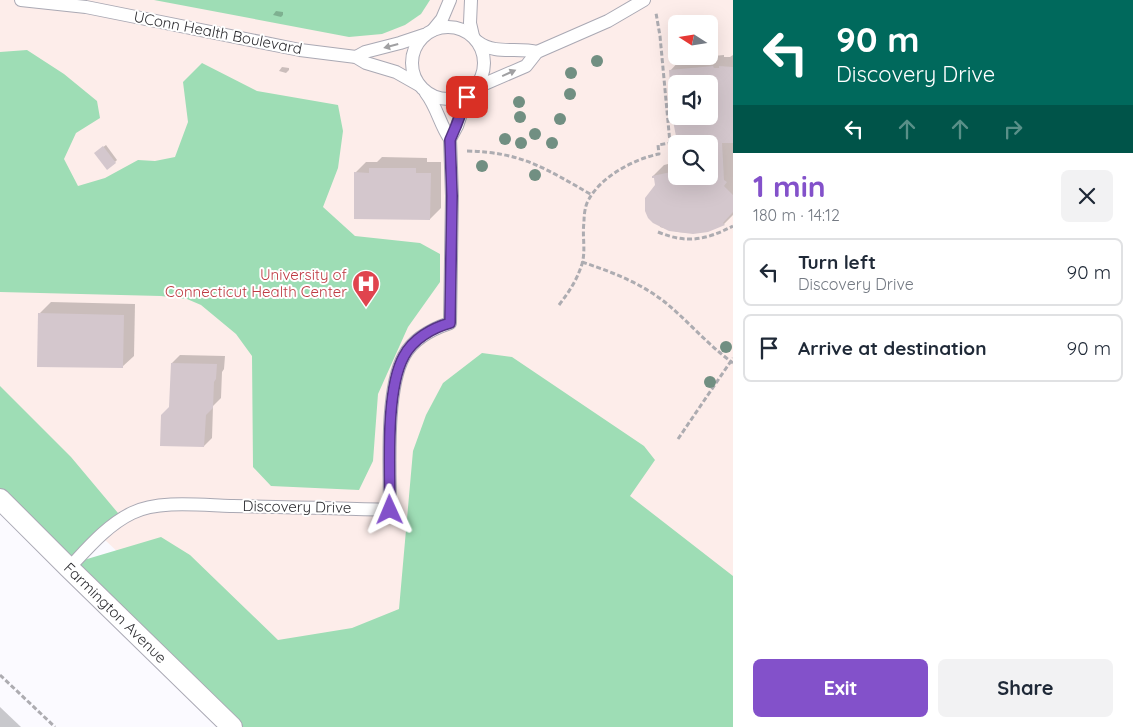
<!DOCTYPE html>
<html lang="en">
<head>
<meta charset="utf-8">
<style>
  body { margin:0; font-family:Quicksand,sans-serif; background:#f2f2f3; color:#1f2937; height:100vh; display:flex; flex-direction:column; font-size:19px; white-space:nowrap }
  * { box-sizing:border-box; margin:0 }
  p { font-size:16px; color:#747a83 }
  .icon { flex:none; width:28px; height:28px; fill:none; stroke:currentColor; stroke-width:2; stroke-linecap:round; stroke-linejoin:round }
  .map { position:relative; flex:1; overflow:hidden }
  .drawer { display:flex; flex-direction:column; background:#fff; width:400px }
  .drawer>* { flex:none }
  .top-card { background:#00695c; color:#fff; overflow:hidden }
  .needle { width:32px; rotate:282deg }
  .controls { position:absolute; left:668px; top:15px; display:grid; gap:10px }
  .controls a { display:grid; place-items:center; width:50px; height:50px; border-radius:8px; background:#fff; box-shadow:0 5px 20px #0002; font-size:25px }
  .pin { position:absolute; display:grid; place-items:center; width:42px; height:42px; color:#fff; margin:-21px; border-radius:10px; box-shadow:0 2px 8px #0006 }
  .me { position:absolute; width:55px; margin:-28px; rotate:359deg; stroke-linejoin:round; filter:drop-shadow(0 0 4px #0008) }
  .turn { display:flex; align-items:center; gap:18px; height:105px; padding:0 20px; font-size:22px }
  .turn .icon { width:65px; height:65px; stroke-width:2.5 }
  .turn b { display:block; font-size:35px; line-height:42px }
  .lanes { display:flex; align-items:center; height:48px; padding:0 20px; background:#0003; justify-content:center; gap:25px; direction:ltr }
  .lanes .off { opacity:.35 }
  .round { display:grid; place-items:center; flex:none; width:52px; height:52px; border-radius:8px; background:#f2f2f3 }
  .overview { display:flex; align-items:center; justify-content:space-between; height:85px; padding:0 20px }
  h1 { font-size:30px; font-weight:700; line-height:38px; color:#8351ca }
  .action { display:flex; gap:10px; margin-top:auto; padding:10px 20px }
  .action a { flex:1; height:58px; border-radius:8px; background:#8351ca; color:#fff; font-size:20px; font-weight:700; line-height:58px; text-align:center }
  .action a+a { background:#f2f2f3; color:#1f2937 }
  ul { padding:0; list-style:none }
  li { display:flex; align-items:center; gap:15px; height:68px; margin:0 10px 8px; padding:0 10px; border:2px solid #e0e1e3; border-radius:8px }
  li div { flex:1 }
  li b { display:block; font-size:19px }
  li em { font-style:normal }
  main { display:flex; flex:1; min-height:0 }
  .map>svg:first-child { display:block }
</style>
</head>
<body>
<main>
<div class="map">
<svg width="733" height="727" viewBox="0 0 733 727">
  <rect width="100%" height="100%" fill="#fbfaff"/>
  <path fill="#fdedea" fill-rule="evenodd" d="M0,0H733V629L287,727L140,573L0,441ZM676,24H709V56H676ZM676,84H709V116H676ZM676,144H709V176H676Z"/>
  <g fill="#9eddb5">
    <polygon points="154,0 430,0 421,14 405,25 382,34 349,37"/>
    <polygon points="27,50 64,74 97,101 100,118 76,133 64,159 78,186 105,178 138,160 155,161 175,157 188,122 183,82 202,63 257,91 338,105 343,131 338,168 323,207 355,236 420,243 440,254 440,282 408,327 378,394 373,461 359,490 271,486 253,467 252,356 236,334 201,305 187,299 161,296 0,292 0,52"/>
    <polygon points="482,353 512,357 644,446 655,460 630,496 733,576 733,727 232,727 0,499 0,386 71,457 123,519 67,565 161,537 190,555 278,640 352,628 399,609 413,451 426,415 443,383"/>
  </g>
  <g fill="#0003" fill-rule="evenodd">
    <polygon points="276,11 283,12 283,15 281,17 273,15"/>
    <path d="M724,55V57H730L733,55V215L724,224L693,233L678,232L660,227L656,185L655,176H653L664,165L676,162V176H709V144L676,136L677,135L675,121L676,120L674,98L670,71L681,59ZM676,84H709V116H676Z"/>
    <polygon points="282,67 289,68 289,70 286,73 279,71"/>
    <polygon points="106,145 117,160 115,162 98,151"/>
    <polygon points="382,157 427,158 427,162 441,162 441,208 430,219 355,173 366,162 377,162"/>
    <polygon points="51,302 135,304 134,356 122,367 40,313"/>
    <polygon points="180,355 225,356 224,369 222,372 221,398 213,406 212,438 204,446 170,407 172,363"/>
    <polygon points="0,707 21,727 0,727"/>
  </g>
  <g fill="#d4c7cd" fill-rule="evenodd">
    <path d="M713,66L714,68H719V66L733,67V143H722L724,180L727,182L724,186L733,195V212L723,223L725,225L708,232L693,234L669,231L653,223L648,218L645,211V198L655,185L654,178H652V176L676,171V176H709V144H681L680,139L675,140V136H676L673,121H675L673,107H672L673,99L671,100L669,70ZM676,84H709V116H676Z"/>
    <polygon points="103,146 116,163 107,170 94,153"/>
    <polygon points="369,168 416,168 416,173 431,173 430,220 354,219 354,172 369,173"/>
    <polygon points="38,313 124,315 123,368 37,367"/>
    <polygon points="171,363 217,364 216,379 214,382 213,408 206,415 204,447 160,446 161,415 169,407"/>
  </g>
  <g fill="none" stroke-linecap="round" stroke-linejoin="round">
    <defs>
      <g id="minor">
        <polyline points="21,0 86,7 300,50 356,57 366,63 396,72 419,85"/>
        <polyline points="471,0 470,23 473,36"/>
        <circle cx="448" cy="63" r="36"/>
        <polyline points="433,30 442,19 450,0"/>
        <path d="M478,42C495,55 518,47 537,52"/>
        <polyline points="356,57 365,52 400,43 424,35"/>
        <polyline points="475,88 526,66 537,52 608,21 644,0"/>
        <path d="M426,93C437,107 440,125 450,139"/>
        <path d="M69,568C87,549 107,525 132,513C158,500 200,505 230,506C283,507 337,508 390,510C390,470 385,390 404,356C413,339 432,329 450,323L452,196L450,139L457,126L465,102L470,93"/>
      </g>
      <g id="primary">
        <path id="s1" d="M0,499L69,568L232,727"/>
      </g>
    </defs>
    <use href="#minor" stroke="#aaa9b4" stroke-width="14"/>
    <use href="#primary" stroke="#aaa9b4" stroke-width="22"/>
    <g stroke="#adacb1" stroke-width="3" stroke-dasharray="5 2.5" stroke-linecap="butt">
      <path d="M467,151C522,152 546,169 592,195"/>
      <path d="M658,232C687,244 706,240 733,226"/>
      <path d="M582,262C612,272 641,283 666,303C689,322 708,345 733,363"/>
      <path d="M559,305C569,292 577,280 582,264C586,250 582,236 584,222C584,215 585,205 589,199C602,176 634,159 659,154L658,145L670,143L660,36L656,13"/>
      <polyline points="678,439 733,358"/>
      <polyline points="0,675 55,727"/>
    </g>
    <use href="#minor" stroke="#fff" stroke-width="12"/>
    <use href="#primary" stroke="#fff" stroke-width="20"/>
  </g>
  <g fill="#718f82">
    <circle cx="597" cy="61" r="6"/>
    <circle cx="571" cy="73" r="6"/>
    <circle cx="570" cy="94" r="6"/>
    <circle cx="519" cy="102" r="6"/>
    <circle cx="520" cy="117" r="6"/>
    <circle cx="560" cy="119" r="6"/>
    <circle cx="535" cy="134" r="6"/>
    <circle cx="505" cy="139" r="6"/>
    <circle cx="521" cy="143" r="6"/>
    <circle cx="552" cy="143" r="6"/>
    <circle cx="482" cy="166" r="6"/>
    <circle cx="535" cy="175" r="6"/>
    <circle cx="726" cy="347" r="6"/>
    <circle cx="710" cy="382" r="6"/>
  </g>
  <defs><path id="oneway-solid" d="M-6-.8H1V-3.2L6.5 0L1 3.2V.8H-6Z" transform="scale(1.25)"/></defs>
  <g fill="#a0a0a2">
    <use href="#oneway-solid" transform="translate(391 46) rotate(165)"/>
    <use href="#oneway-solid" transform="translate(509 73) rotate(-24)"/>
  </g>
  <g fill="none" stroke-linecap="round" stroke-linejoin="round">
    <defs>
      <path id="route" d="M390,510C390,470 385,390 404,356C413,339 432,328 450,323L452,196L450,140L456,126L467,97"/>
    </defs>
    <use href="#route" stroke="#553583" stroke-width="12"/>
    <use href="#route" stroke="#8351ca" stroke-width="9"/>
  </g>
  <defs>
    <symbol id="hospital-pin" viewBox="-11 -11 22 30"><path d="M0 17L-7.5 6A9.5 9.5 0 1 1 7.5 6Z" fill="#e0444e" stroke="#fff"/><path d="M-5-5h3v3.5h4V-5h3V5h-3V1.5h-4V5h-3Z" fill="#fff"/></symbol>
  </defs>
  <g fill-rule="evenodd">
    <use href="#hospital-pin" x="350" y="268" width="32" height="43"/>
  </g>
  <g text-anchor="middle" stroke-width="4" stroke-linejoin="round" paint-order="stroke">
    <g font-size="15" fill="#2c2c30" stroke="#fff">
      <text transform="translate(218 33) rotate(11)" y="5">UConn Health Boulevard</text>
      <text transform="translate(297 507) rotate(1)" y="5">Discovery Drive</text>
      <text dy="5" stroke="none"><textPath href="#s1" startOffset="162">Farmington Avenue</textPath></text>
    </g>
    <g font-size="15" fill="#be3a42" stroke="#fff" text-anchor="end">
      <text x="347" y="280">University of<tspan x="347" dy="17">Connecticut Health Center</tspan></text>
    </g>
  </g>
</svg>
<div class="controls">
<a><svg class="needle" viewBox="-14 -14 28 28"><path d="M0-13l5 13h-10z" fill="#e53935"/><path d="M0 13l5-13h-10z" fill="#747a83"/></svg></a>
<a><svg class="icon" aria-label="sound" viewBox="0 0 24 24"><path d="M4 9h4l5-4v14l-5-4H4zM17 9q2 3 0 6"/></svg></a>
<a><svg class="icon" aria-label="search" viewBox="0 0 24 24"><circle cx="10" cy="10" r="6"/><path d="M15 15l6 6"/></svg></a>
</div>
<div class="pin" style="left:467px;top:97px;background:#d93025"><svg class="icon" aria-label="arrive" viewBox="0 0 24 24"><path d="M6 21V4h12l-3 4 3 4H6"/></svg></div>
<svg class="me" style="left:390px;top:510px" viewBox="-20 -20 40 40"><path d="M0-17L14 15 0 8-14 15z" fill="#8351ca" stroke="#fff" stroke-width="4"/></svg>
</div>
<section class="drawer">
<div class="top-card">
<div class="turn"><svg class="icon" aria-label="left" viewBox="0 0 24 24"><path d="M17 20v-9H6M10 6l-5 5 5 5"/></svg><div><b>90 m</b>Discovery Drive</div></div>
<div class="lanes"><svg class="icon" aria-label="left" viewBox="0 0 24 24"><path d="M17 20v-9H6M10 6l-5 5 5 5"/></svg><svg class="icon off" aria-label="ahead" viewBox="0 0 24 24"><path d="M12 20V5M6 11l6-6 6 6"/></svg><svg class="icon off" aria-label="ahead" viewBox="0 0 24 24"><path d="M12 20V5M6 11l6-6 6 6"/></svg><svg class="icon off" aria-label="right" viewBox="0 0 24 24"><path d="M7 20v-9h11M14 6l5 5-5 5"/></svg></div>
</div>
<div class="overview"><div><h1>1 min</h1><p>180 m · 14:12</p></div><a class="round"><svg class="icon" aria-label="close" viewBox="0 0 24 24"><path d="M6 6l12 12M18 6L6 18"/></svg></a></div>
<ul>
<li><svg class="icon" aria-label="left" viewBox="0 0 24 24"><path d="M17 20v-9H6M10 6l-5 5 5 5"/></svg><div><b>Turn left</b><p>Discovery Drive</p></div><em>90 m</em></li>
<li><svg class="icon" aria-label="arrive" viewBox="0 0 24 24"><path d="M6 21V4h12l-3 4 3 4H6"/></svg><div><b>Arrive at destination</b></div><em>90 m</em></li>
</ul>
<div class="action"><a>Exit</a><a>Share</a></div>
</section>
</main>
</body>
</html>
